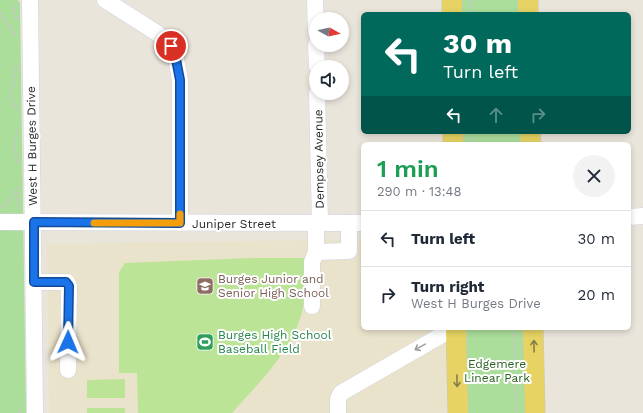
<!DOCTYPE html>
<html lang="en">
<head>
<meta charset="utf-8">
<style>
  body { margin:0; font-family:"Work Sans",sans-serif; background:#f2f2f3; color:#1f2937; height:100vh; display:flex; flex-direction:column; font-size:15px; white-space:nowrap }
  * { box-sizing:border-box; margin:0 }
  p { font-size:13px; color:#747a83 }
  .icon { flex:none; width:22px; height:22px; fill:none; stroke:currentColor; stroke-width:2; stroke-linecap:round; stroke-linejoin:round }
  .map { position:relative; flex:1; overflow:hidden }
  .sheet { position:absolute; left:361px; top:142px; width:270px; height:188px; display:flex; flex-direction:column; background:#fff; border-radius:6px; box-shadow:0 2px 6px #0003 }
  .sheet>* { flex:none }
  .guide { position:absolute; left:361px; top:12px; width:270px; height:122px; border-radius:6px; box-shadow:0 2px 6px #0003; background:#00695c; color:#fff; overflow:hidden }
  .needle { width:26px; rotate:98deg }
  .controls { position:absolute; left:309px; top:12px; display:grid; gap:8px }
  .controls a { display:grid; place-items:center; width:40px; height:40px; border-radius:50%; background:#fff; box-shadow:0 2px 6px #0003; font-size:20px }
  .pin { position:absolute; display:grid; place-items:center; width:34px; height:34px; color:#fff; margin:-17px; border:2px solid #fff; border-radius:50%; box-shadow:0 1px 4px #0007 }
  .me { position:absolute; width:44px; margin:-22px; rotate:1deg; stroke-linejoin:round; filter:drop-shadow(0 0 3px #0008) }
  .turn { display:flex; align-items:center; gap:14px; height:84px; padding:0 16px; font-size:18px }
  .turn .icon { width:52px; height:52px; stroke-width:2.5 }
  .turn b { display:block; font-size:28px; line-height:34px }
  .lanes { display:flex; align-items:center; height:38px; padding:0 16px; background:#0003; justify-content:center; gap:20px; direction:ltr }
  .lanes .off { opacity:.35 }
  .round { display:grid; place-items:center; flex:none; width:42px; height:42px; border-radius:21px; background:#f2f2f3 }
  .summary { display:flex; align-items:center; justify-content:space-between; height:68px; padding:0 16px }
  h1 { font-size:24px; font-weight:600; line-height:30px; color:#1e9e55 }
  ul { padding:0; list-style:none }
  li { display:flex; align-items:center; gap:12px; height:56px; padding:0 16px; border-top:1px solid #e0e1e3 }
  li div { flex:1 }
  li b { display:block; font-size:15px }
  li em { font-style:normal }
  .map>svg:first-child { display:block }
</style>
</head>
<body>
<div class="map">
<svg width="643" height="413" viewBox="0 0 643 413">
  <rect width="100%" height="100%" fill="#eae5db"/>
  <polygon fill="#eae3cb" points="363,239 363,328 448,328 449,413 49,413 47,244"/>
  <g fill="#abdd9b">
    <polygon points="0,0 18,0 20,3 26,413 0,413"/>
    <polygon points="458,0 524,0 525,14 458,14"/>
    <rect x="459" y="132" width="68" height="12"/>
    <polygon points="462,328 530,328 532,413 463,413"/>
  </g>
  <g fill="#bce497">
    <path d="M250,258H304C305,272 306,287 304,301C299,344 260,382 232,413H138L137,373H119V272L125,263Z"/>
    <polygon points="125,379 125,398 87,398 87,380"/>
    <rect x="87" y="408" width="38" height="5"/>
  </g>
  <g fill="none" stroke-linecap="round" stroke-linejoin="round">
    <defs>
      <g id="minor">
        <polyline points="30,0 35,413"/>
        <polyline points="105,0 157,33 171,46 175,54 180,80 180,223"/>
        <polyline points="315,0 316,32"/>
        <polyline points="316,45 317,67"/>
        <polyline points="317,93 320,224"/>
        <polyline points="629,217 643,216"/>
        <polyline points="0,222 363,223"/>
        <polyline points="316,252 349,251 349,223"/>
        <polyline points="34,282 67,282 69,286 68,370"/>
        <polyline points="312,306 312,262 316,252 316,224"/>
        <polyline points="338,413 338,399 341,393 454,328"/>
      </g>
      <g id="major">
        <polyline points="452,0 452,14"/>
        <polyline points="528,0 528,14"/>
        <polyline points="453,132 453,144"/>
        <polyline points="530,132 531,144"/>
        <polyline points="456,328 458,413"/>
        <polyline points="533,328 535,413"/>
      </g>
    </defs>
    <use href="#minor" stroke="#d0d2e0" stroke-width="17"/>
    <use href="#major" stroke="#c7c7c7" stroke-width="21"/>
    <g stroke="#c7c7c7" stroke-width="2" stroke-dasharray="3 2" stroke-linecap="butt">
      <polyline points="471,0 471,14"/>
      <polyline points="0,12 16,36"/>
      <polyline points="17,19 14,10 17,3"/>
      <polyline points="17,65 10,97 18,112"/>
      <polyline points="17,130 14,148 18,163"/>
      <polyline points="473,132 475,144"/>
      <polyline points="17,192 18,209"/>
      <polyline points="1,208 8,203 18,187"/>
      <polyline points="514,328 516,413"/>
      <polyline points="19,413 21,407"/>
    </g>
    <use href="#minor" stroke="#fff" stroke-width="16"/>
    <use href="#major" stroke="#e6d364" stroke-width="20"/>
  </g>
  <defs><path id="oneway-shaft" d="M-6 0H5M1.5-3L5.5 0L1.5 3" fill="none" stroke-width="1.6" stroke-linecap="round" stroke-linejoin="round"/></defs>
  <g stroke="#877e46">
    <use href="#oneway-shaft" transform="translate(534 346) rotate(-91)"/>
    <use href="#oneway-shaft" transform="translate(457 381) rotate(89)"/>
  </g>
  <use stroke="#9e9e9e" href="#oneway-shaft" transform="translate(420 347) rotate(151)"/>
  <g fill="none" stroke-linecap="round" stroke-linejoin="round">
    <defs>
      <polyline id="route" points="68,342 69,286 66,282 34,282 34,222 180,223 180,80 175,54 171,46"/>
    </defs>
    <use href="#route" stroke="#114b97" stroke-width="10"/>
    <use href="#route" stroke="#1a73e8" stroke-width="7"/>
    <polyline stroke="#f59e0b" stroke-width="7" points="94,223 180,223 180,214"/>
  </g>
  <defs>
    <symbol id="school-square" viewBox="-11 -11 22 22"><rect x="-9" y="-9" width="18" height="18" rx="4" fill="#8d6e63" stroke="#fff"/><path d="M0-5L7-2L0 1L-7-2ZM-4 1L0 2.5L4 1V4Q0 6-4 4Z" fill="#fff"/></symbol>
    <symbol id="stadium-square" viewBox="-11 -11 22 22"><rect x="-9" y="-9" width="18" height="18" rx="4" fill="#2e9e5b" stroke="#fff"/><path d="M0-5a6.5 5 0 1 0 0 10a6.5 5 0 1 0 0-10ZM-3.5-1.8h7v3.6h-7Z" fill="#fff"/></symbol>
  </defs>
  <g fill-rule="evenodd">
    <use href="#school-square" x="195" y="276" width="20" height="20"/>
    <use href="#stadium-square" x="195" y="332" width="20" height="20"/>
  </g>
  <g text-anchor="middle" stroke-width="4" stroke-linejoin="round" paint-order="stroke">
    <g font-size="12" fill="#282828" stroke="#fff">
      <text transform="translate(32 146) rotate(-91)" y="4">West H Burges Drive</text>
      <text transform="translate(319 159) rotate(-91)" y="4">Dempsey Avenue</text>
      <text x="234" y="228">Juniper Street</text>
    </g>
    <g font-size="12" fill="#785e54" stroke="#fff" text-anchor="start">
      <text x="218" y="283">Burges Junior and<tspan x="218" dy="14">Senior High School</tspan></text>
    </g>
    <g font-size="12" fill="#27864d" stroke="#fff" text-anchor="start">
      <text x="218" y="339">Burges High School<tspan x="218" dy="14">Baseball Field</tspan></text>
    </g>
    <g font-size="12" fill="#265f1e" stroke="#fff">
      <text x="497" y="368">Edgemere<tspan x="497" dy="14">Linear Park</tspan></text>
    </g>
  </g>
</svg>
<div class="controls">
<a><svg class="needle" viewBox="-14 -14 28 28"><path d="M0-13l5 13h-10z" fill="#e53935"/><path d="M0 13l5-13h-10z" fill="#747a83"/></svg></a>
<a><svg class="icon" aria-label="sound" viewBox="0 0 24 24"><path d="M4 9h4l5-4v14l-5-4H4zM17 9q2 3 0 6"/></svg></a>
</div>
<div class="pin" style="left:171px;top:46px;background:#d93025"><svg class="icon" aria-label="arrive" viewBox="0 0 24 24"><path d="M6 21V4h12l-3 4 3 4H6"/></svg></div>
<svg class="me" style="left:68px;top:342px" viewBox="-20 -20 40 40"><path d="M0-17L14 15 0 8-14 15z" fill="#1a73e8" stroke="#fff" stroke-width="4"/></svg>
<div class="guide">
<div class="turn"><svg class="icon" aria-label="left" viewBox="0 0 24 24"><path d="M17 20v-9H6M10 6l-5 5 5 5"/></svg><div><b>30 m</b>Turn left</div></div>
<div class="lanes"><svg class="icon" aria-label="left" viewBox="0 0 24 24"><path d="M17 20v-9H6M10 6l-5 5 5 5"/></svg><svg class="icon off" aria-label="ahead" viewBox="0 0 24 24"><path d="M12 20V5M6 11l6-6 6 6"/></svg><svg class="icon off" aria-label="right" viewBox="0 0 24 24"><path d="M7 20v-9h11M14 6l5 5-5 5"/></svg></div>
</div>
<section class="sheet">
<div class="summary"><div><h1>1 min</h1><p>290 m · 13:48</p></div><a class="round"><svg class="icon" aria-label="close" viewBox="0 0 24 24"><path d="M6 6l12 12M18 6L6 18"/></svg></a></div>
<ul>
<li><svg class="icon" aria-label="left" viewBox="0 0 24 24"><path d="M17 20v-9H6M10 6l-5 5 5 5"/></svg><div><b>Turn left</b></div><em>30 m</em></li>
<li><svg class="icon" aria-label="right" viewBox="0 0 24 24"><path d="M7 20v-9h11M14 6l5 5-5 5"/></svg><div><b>Turn right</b><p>West H Burges Drive</p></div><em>20 m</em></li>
</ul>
</section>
</div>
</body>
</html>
